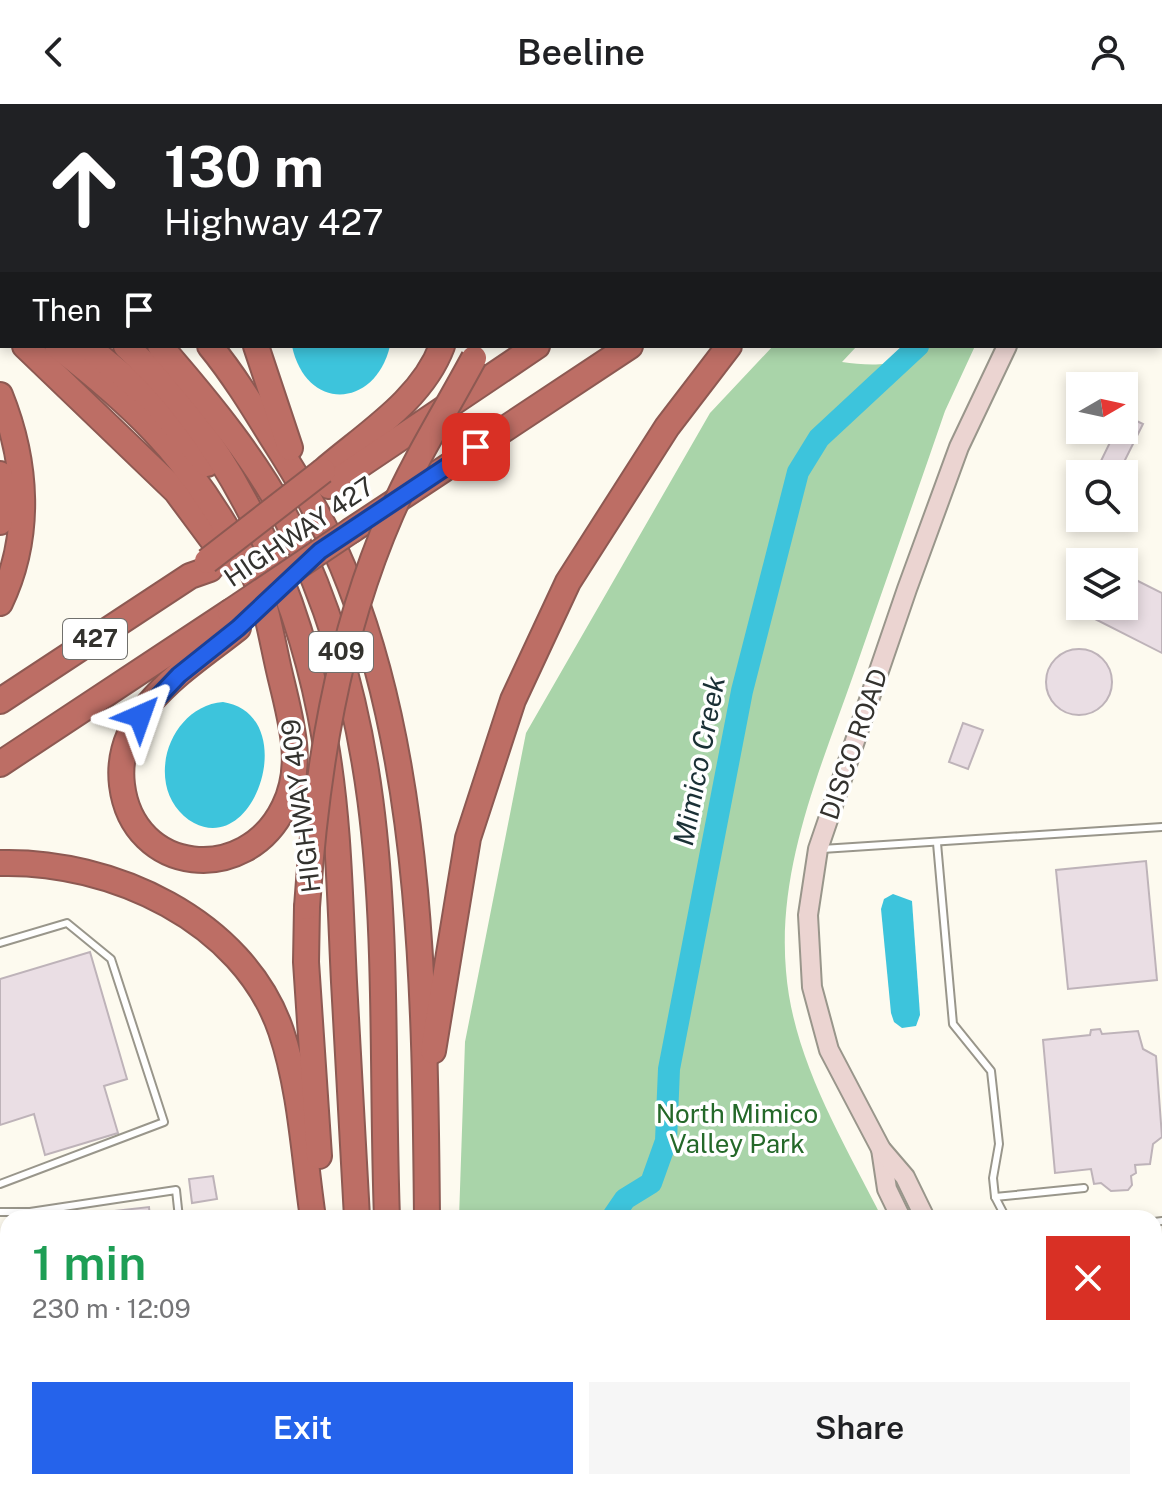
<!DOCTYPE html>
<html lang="en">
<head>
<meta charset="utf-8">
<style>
  body { margin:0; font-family:"Public Sans",sans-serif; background:#f6f6f6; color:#202124; height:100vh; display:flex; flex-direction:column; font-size:30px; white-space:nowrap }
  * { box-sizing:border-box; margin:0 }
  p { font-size:26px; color:#757577 }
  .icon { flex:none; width:44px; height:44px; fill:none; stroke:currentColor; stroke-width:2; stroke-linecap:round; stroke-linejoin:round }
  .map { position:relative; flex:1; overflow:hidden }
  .details { position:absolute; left:0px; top:1106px; width:1162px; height:280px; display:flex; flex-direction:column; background:#fff; border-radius:24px 24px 0 0; box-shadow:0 4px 12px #0003 }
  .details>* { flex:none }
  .hud { position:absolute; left:0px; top:0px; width:1162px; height:244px; box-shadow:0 4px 12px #0003; background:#202124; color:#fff; overflow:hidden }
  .needle { width:52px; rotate:81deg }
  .fabs { position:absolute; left:1066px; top:268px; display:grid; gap:16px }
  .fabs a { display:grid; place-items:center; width:72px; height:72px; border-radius:0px; background:#fff; box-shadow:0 4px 12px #0003; font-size:40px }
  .pin { position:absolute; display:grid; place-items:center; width:68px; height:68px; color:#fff; margin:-34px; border-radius:16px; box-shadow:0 4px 12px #0006 }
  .me { position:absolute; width:88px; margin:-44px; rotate:43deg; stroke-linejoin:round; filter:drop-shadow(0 0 6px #0008) }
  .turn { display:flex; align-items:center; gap:28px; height:168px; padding:0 32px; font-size:36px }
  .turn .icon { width:104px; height:104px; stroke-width:2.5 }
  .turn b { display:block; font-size:56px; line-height:68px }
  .then { display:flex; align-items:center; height:76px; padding:0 32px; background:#0003; gap:16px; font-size:30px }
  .round { display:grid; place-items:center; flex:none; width:84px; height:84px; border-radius:0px; background:#f6f6f6 }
  .head { display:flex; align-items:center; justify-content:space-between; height:136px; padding:0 32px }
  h1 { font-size:48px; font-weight:600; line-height:60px; color:#1e9e55 }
  .primary-button { display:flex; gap:16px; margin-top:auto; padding:16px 32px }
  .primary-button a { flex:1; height:92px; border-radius:0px; background:#2563eb; color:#fff; font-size:32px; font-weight:600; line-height:92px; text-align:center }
  .primary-button a+a { background:#f6f6f6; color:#202124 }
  header { display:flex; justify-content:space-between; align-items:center; height:104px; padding:0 32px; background:#fff; font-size:36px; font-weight:600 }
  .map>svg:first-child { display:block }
</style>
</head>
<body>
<header><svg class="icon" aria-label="back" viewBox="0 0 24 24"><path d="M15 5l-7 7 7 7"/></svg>Beeline<svg class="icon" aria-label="person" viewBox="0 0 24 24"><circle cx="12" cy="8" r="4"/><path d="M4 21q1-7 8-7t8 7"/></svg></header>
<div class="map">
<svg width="1162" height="1386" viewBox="0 0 1162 1386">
  <rect width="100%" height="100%" fill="#fdfaef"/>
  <path fill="#a9d4a9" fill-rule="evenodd" d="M773,242H857L842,258C870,262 904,264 926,242H975L945,307C915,394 884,482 854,569C820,666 777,763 786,867C793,956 843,1036 882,1114H853L850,1110L842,1114H459L465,938L526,629L710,309ZM793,379L710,782L702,813L695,799Z"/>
  <g fill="#3dc4dc">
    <path d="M292,242H390C375,305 306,308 292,242Z"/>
    <path d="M223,598C301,610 257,752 194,719C179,711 169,696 166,680C159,643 184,601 223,598Z"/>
    <polygon points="893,790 912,797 920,911 916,922 902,924 894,918 891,909 881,805 884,795"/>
  </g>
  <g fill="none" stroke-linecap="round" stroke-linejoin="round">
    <g stroke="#3dc4dc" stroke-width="22">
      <polyline points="612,1114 625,1095 651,1079 666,1037 669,965 742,587 798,368 819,334 918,242"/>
      <polyline points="527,1378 527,1386"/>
    </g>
  </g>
  <g fill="#eadee4" stroke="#beb3b9" stroke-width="2">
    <polygon points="1124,311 1143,320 1118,370 1099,361 1116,326 1124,326"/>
    <polygon points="1124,470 1162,489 1162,549 1091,513 1096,502 1124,502"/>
    <circle cx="1079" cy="578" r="33"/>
    <polygon points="963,619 983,626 968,665 949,658"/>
    <polygon points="1146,757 1157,876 1068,885 1056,766"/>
    <polygon points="90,848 127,975 104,982 118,1029 45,1051 34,1010 0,1021 0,875"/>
    <polygon points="1100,925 1102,930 1138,927 1143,945 1156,952 1162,1033 1153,1040 1150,1060 1135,1061 1136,1069 1131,1072 1132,1081 1128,1086 1111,1087 1101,1079 1094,1080 1091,1065 1055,1069 1043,936 1090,931 1091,926"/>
    <polygon points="213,1072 217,1095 192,1099 189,1075"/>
    <polygon points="149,1103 150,1114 52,1114"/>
    <polygon points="1162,1269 1162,1386 1093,1386 1089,1378 1154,1378 1154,1273"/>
    <polygon points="807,1378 854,1378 858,1386 811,1386"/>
    <polygon points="927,1378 1003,1378 1007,1386 912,1386"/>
  </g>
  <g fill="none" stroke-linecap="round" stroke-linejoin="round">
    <defs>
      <g id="lane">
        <polyline points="1160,99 1162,100"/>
        <polyline points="937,739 953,920 991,967 999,1040 993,1074 995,1093 1006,1114"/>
        <polyline points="822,745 1162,723"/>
        <polyline points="0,839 67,819 111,855 164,1018 0,1080"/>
        <polyline points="995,1093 1084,1084"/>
        <polyline points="0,1108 30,1108 176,1086 179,1114"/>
        <polyline points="1154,1118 1162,1117"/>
        <polyline points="0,1154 8,1173"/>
        <polyline points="0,1266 8,1283"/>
        <polyline points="53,1378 57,1386"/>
        <polyline points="277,1378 278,1386"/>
        <polyline points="128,1386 194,1378"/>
      </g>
      <polyline id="street" points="1160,46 1162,45"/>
      <g id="secondary">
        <polyline points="1108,2 1108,0"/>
        <polyline points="881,1045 887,1085 901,1114"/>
        <polyline points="925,1114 905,1073 881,1045 829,946 812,883 808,811 818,745 907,485 959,343 1007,242"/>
        <polyline points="1154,1157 1162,1157"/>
        <polyline points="1047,1378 1051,1386"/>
        <polyline points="597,1386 612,1378"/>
      </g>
      <g id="highway">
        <polyline points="497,2 502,0"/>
        <polyline points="567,2 571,0"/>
        <polyline points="700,2 702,0"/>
        <polyline points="895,2 898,0"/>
        <polyline points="987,2 990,0"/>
        <polyline points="0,16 2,17"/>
        <polyline points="0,40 2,41"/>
        <polyline points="0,73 2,75"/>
        <polyline points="0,110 2,112"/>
        <polyline points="0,153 2,154"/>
        <polyline points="0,194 2,195"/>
        <polyline points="0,217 2,219"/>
        <polyline points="25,242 176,387 231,461"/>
        <path d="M57,242C132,300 183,348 231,432C239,445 249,459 255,474C269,508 273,544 282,579C292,621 304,663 284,703C246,782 133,771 122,681C113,607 188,564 238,524"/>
        <polyline points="87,242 154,297 207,360"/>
        <path d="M126,242C235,341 301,491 325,636C339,715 340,797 344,878C348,956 353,1035 357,1114"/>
        <path d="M160,242C207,296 260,360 291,424C402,651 378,871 387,1114"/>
        <path d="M210,242C233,270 252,301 271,332C302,380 330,428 350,481C424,670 425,912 427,1114"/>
        <polyline points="256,242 290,344"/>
        <path d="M0,291C27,358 32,432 0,499"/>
        <path d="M323,367C366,330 422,296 442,242"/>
        <polyline points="0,370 0,418"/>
        <polyline points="329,382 537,242"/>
        <polyline points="352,426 630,242"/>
        <polyline points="0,597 190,472 210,465"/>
        <polyline points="0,660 230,508"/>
        <path d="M0,759C111,756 243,816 281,927C301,986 304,1053 313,1114"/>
        <polyline points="307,803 306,858 319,1052"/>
        <polyline points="433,947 468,734 513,596 568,478 667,323 729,242"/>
        <polyline points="345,1378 346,1386"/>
        <polyline points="371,1378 371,1386"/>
        <polyline points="396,1378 397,1386"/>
        <polyline points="430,1386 430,1378"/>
      </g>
    </defs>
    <use href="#lane" stroke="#99968b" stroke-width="10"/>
    <use href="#street" stroke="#99968b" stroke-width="16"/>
    <use href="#secondary" stroke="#99968b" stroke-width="22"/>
    <use href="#highway" stroke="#8d5952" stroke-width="28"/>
    <use href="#lane" stroke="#fff" stroke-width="6"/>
    <use href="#street" stroke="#fff" stroke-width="12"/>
    <use href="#secondary" stroke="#ebd4d1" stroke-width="18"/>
    <use href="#highway" stroke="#bd6e65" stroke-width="24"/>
    <g stroke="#9f9d95" stroke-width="4" stroke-dasharray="16 8" stroke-linecap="butt">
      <polyline points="17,0 22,2"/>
      <polyline points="46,0 51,2"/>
      <polyline points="399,2 405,0"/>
      <polyline points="427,2 432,0"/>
    </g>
    <defs>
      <g id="highway-bridge">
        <polyline points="207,457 323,367"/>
        <polyline points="230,508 352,426"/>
        <path d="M307,803C316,669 337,534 391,410C414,357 446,306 474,254"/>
      </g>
    </defs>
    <use href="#highway-bridge" stroke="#8d5952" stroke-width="28" stroke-linecap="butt"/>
    <use href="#highway-bridge" stroke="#bd6e65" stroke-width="24"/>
  </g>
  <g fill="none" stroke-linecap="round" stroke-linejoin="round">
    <defs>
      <polyline id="route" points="140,612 179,571 238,524 320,447 476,343"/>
    </defs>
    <use href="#route" stroke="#184099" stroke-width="20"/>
    <use href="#route" stroke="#2563eb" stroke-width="14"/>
  </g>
  <g text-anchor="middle" stroke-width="7" stroke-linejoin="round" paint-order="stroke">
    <g fill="#fff" stroke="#70706d" stroke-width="2">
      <rect x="63" y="515" width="64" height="40" rx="6"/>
      <rect x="309" y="528" width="64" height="40" rx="6"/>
    </g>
    <g font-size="24" font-weight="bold" fill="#33322e">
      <text x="95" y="543">427</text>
      <text x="341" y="556">409</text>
    </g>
    <g font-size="26" fill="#33322e" stroke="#fff">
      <text transform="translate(299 428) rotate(-34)" y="9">HIGHWAY 427</text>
      <text transform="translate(854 640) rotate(-71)" y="9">DISCO ROAD</text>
      <text transform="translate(301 702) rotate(-97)" y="9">HIGHWAY 409</text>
    </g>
    <g font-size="26" fill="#246829" stroke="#fff">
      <text x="737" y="1019">North Mimico<tspan x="737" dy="30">Valley Park</tspan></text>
    </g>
    <g font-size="28" font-style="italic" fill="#1a3035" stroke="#fff">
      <text transform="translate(699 657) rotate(-79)" y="10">Mimico Creek</text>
    </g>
  </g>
</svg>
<div class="fabs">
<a><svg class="needle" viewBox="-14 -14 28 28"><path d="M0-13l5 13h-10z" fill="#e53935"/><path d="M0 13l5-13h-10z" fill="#757577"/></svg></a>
<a><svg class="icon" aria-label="search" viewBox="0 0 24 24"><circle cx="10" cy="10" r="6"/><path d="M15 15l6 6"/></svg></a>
<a><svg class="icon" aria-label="layers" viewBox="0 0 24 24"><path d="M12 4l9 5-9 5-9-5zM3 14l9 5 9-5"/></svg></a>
</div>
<div class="pin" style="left:476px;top:343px;background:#d93025"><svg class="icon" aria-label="arrive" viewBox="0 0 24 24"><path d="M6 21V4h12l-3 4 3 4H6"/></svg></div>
<svg class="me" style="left:140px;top:612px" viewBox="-20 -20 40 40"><path d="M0-17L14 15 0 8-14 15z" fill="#2563eb" stroke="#fff" stroke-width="4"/></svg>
<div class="hud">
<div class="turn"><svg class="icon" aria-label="ahead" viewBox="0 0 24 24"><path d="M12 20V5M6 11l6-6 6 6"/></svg><div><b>130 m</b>Highway 427</div></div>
<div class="then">Then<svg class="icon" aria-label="arrive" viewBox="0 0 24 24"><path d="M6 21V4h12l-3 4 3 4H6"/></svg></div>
</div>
<section class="details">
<div class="head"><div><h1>1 min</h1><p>230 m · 12:09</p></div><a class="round" style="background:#d93025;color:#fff"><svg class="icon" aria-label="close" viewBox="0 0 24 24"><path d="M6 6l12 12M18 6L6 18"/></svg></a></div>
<div class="primary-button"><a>Exit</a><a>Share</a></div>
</section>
</div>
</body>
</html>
